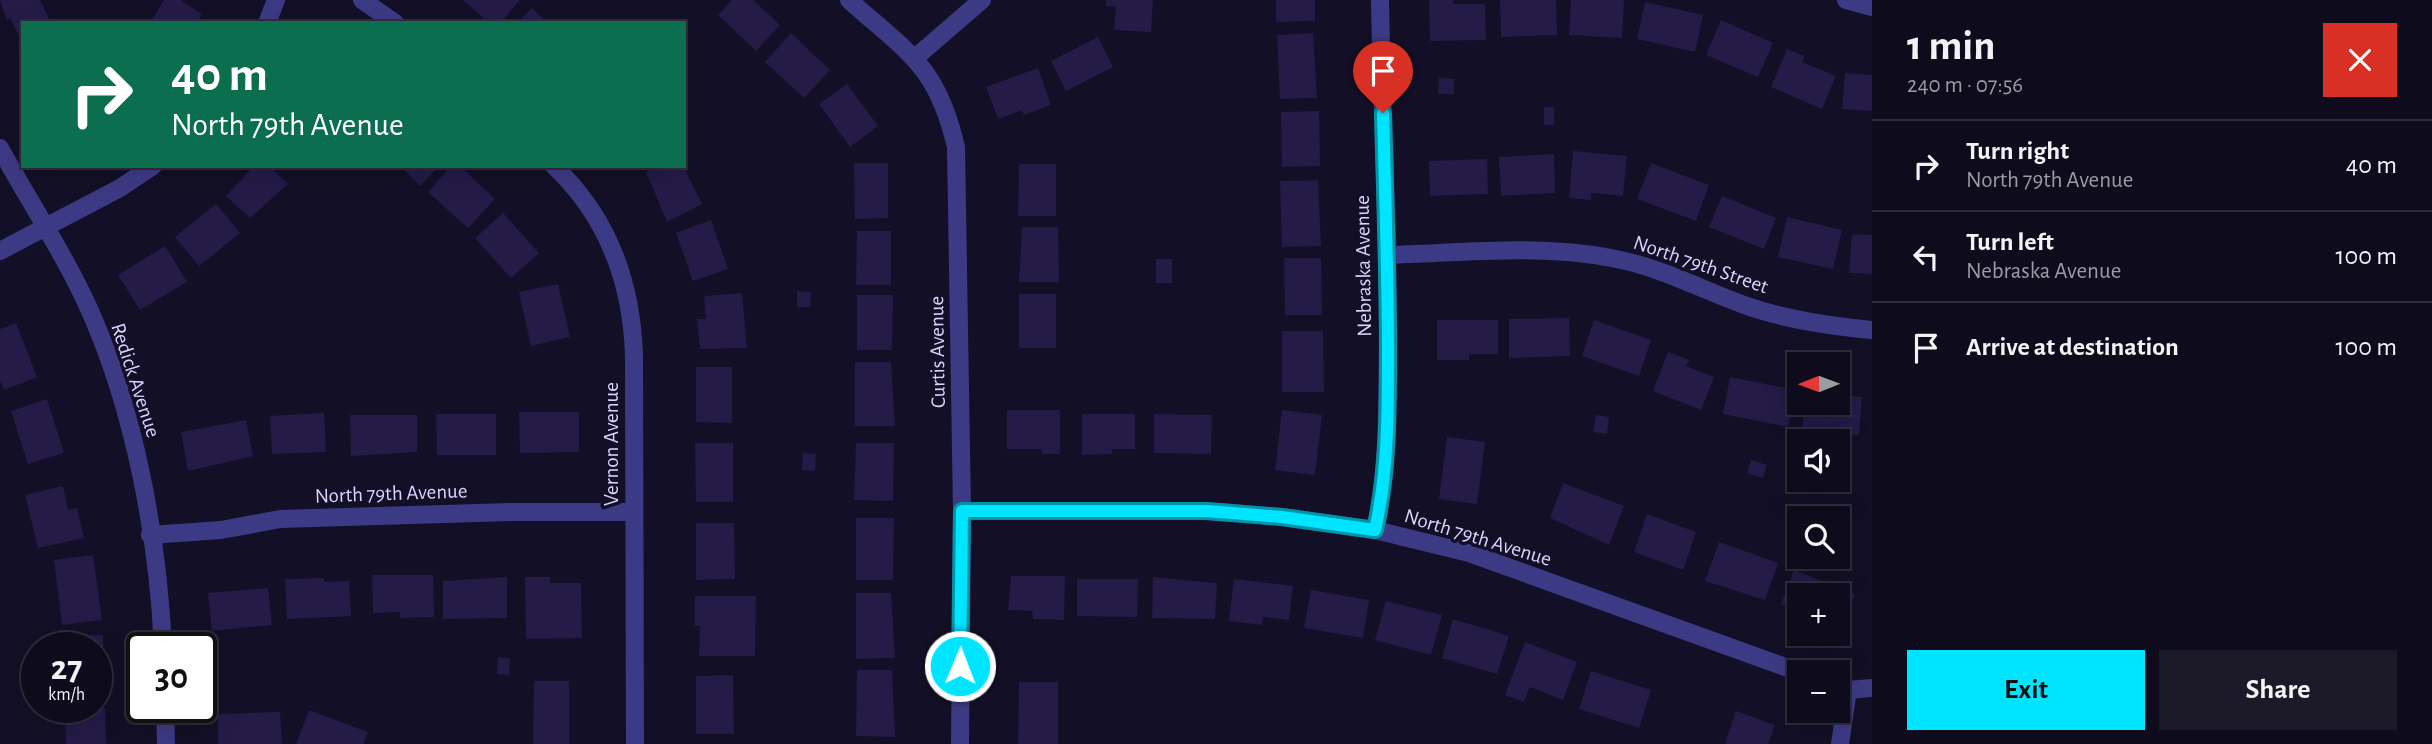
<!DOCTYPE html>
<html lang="en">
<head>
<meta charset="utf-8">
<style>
  body { margin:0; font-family:"Alegreya Sans",sans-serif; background:#1c1929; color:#f1f3f6; height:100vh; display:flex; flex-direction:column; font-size:26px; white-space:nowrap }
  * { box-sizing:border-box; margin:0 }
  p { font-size:23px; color:#9b9ba3 }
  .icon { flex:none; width:38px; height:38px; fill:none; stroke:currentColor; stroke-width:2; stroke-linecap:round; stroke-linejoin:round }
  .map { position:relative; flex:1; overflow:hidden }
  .details { display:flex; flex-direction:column; background:#0e0b1c; width:560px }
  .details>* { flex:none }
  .banner { position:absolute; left:21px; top:21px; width:665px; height:147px; border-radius:0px; box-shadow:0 7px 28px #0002,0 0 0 2px #2e2b3b; background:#0b6e4f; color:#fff; overflow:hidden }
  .needle { width:46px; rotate:269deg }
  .tools { position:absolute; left:1787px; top:352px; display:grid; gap:14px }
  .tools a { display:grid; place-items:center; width:63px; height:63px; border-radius:0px; background:#0e0b1c; box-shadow:0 7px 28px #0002,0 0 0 2px #2e2b3b; font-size:35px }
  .speed { position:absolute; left:21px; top:632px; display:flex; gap:14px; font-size:35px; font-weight:700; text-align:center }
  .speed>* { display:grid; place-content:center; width:91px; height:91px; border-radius:50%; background:#0e0b1c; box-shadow:0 7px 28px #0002,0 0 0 2px #2e2b3b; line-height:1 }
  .speed small { font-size:18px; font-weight:400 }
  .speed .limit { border:4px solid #111; border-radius:10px; background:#fff; color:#111 }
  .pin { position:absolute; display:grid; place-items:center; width:60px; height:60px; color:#fff; margin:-72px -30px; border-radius:50% 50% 50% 0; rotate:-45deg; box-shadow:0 0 7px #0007 }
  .pin .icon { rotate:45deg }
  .me { position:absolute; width:77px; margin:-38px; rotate:1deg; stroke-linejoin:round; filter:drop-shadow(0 0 5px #0008) }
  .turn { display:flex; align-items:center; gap:24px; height:147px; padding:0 35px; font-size:32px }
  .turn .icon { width:91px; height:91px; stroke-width:2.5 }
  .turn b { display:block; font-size:49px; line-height:60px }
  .round { display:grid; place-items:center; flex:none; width:74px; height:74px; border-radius:0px; background:#1c1929 }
  .overview { display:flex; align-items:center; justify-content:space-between; height:119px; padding:0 35px }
  h1 { font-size:42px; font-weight:700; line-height:52px }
  .cta { display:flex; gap:14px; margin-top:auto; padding:14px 35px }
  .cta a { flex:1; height:80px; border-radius:0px; background:#00e5ff; color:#111; font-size:28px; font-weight:700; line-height:80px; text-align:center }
  .cta a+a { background:#1c1929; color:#f1f3f6 }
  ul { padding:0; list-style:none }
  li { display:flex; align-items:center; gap:21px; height:91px; padding:0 35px; border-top:2px solid #2e2b3b }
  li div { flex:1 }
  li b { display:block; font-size:26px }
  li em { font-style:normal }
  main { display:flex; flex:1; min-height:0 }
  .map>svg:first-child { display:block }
</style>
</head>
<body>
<main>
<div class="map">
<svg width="1872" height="744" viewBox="0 0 1872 744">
  <rect width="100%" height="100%" fill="#130f26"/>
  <g fill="#241b47">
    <polygon points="0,0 40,0 50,21 23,23 23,34 19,36 10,18 7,20"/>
    <polygon points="164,0 180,0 202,14 196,23 150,23"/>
    <polygon points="463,0 520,0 500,23 489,23"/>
    <polygon points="732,0 753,0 780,25 756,51 718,15"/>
    <polygon points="1106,0 1153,0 1151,32 1114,30 1116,6 1106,6"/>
    <polygon points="1276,0 1315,0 1315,21 1276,22"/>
    <polygon points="1429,0 1453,0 1453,4 1485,4 1486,40 1430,41"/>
    <polygon points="1500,0 1556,0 1557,35 1501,37"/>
    <polygon points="1571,0 1624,0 1622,38 1569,35"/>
    <polygon points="1645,2 1703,15 1695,52 1637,39"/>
    <polygon points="532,8 548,23 517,23"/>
    <polygon points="1721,20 1773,43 1758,77 1706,55"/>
    <polygon points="791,33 830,70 804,98 765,62"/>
    <polygon points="1313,33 1317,98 1280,99 1277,35"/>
    <polygon points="1098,37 1113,67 1066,91 1051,61"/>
    <polygon points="1787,49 1805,56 1802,62 1836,76 1822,109 1771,87"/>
    <polygon points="1038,68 1051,105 1024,115 1022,110 998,119 986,87"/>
    <polygon points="1845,73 1872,75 1872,111 1842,109"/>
    <polygon points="1439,78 1454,79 1454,94 1438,94"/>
    <polygon points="847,84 878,126 850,147 819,104"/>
    <rect x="1544" y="107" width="10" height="18"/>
    <polygon points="1319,111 1320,166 1282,167 1281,112"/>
    <polygon points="1573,151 1627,156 1623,196 1591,193 1591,200 1569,198"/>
    <polygon points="1554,154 1555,193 1501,196 1499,157"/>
    <polygon points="1487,159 1488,194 1430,196 1429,161"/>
    <polygon points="854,163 888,163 888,218 855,219"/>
    <polygon points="1651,163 1709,185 1696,221 1637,199"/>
    <polygon points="1019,164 1056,164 1056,216 1018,216"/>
    <polygon points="254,166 269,166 288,184 250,218 226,196"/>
    <polygon points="400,166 439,166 420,186"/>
    <polygon points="451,166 460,166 495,199 468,228 428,192"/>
    <polygon points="656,166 683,166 702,204 667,222 646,172"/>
    <polygon points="1318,180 1321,246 1282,247 1280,181"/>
    <polygon points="1722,196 1776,218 1764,249 1709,227"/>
    <polygon points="216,204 240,233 199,266 175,237"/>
    <polygon points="503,213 539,253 511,278 475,238"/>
    <polygon points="1787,217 1842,230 1833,269 1778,257"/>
    <polygon points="711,220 728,269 693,281 676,233"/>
    <polygon points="1022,227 1058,227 1059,282 1019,282"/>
    <polygon points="857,231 891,231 891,285 856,285"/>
    <polygon points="1852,234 1872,235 1872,274 1849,273"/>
    <polygon points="165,246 187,282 140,310 118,275"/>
    <polygon points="1284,258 1321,258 1322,315 1285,315"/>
    <rect x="1156" y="259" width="16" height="24"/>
    <polygon points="558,284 570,337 531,346 519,292"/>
    <polygon points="797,291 811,292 810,307 797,307"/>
    <polygon points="742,293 747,348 700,349 697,319 706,319 704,296"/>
    <rect x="1019" y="294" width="37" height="54"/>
    <polygon points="857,295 893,295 892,350 857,350"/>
    <polygon points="1569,318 1570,356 1509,358 1509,319"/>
    <polygon points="1437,320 1498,320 1498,354 1469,354 1469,360 1437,360"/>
    <polygon points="1594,320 1651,340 1639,376 1582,356"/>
    <polygon points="16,323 37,377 4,390 0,381 0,329"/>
    <polygon points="1282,331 1323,331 1324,392 1282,392"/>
    <polygon points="1668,352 1689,360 1686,366 1714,377 1701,410 1653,391"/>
    <polygon points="855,362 891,362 895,426 855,426"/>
    <polygon points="696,367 732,367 732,423 696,422"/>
    <polygon points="1730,377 1795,390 1788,427 1723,414"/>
    <polygon points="1838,395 1862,397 1859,435 1802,430 1805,402 1838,402"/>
    <polygon points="47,399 64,453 28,464 11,411"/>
    <polygon points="1007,410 1060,410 1060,454 1042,454 1042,449 1007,449"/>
    <polygon points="1282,410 1322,415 1315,475 1275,470"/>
    <polygon points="519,412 579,412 579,452 520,453"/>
    <polygon points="324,413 326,452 272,454 270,416"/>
    <polygon points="436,414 496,414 496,455 437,455"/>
    <polygon points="1082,414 1135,414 1135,449 1112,449 1112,454 1082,455"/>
    <polygon points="1154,414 1212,415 1211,454 1154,453"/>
    <polygon points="350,415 417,415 417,452 351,456"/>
    <polygon points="1596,415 1609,417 1607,434 1593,432"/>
    <polygon points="246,420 253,456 188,471 181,432"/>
    <polygon points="1447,437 1485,442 1477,504 1439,499"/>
    <polygon points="695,443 733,443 733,502 696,502"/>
    <polygon points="856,443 894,443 893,501 854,500"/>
    <polygon points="803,453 816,454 815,471 802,470"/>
    <polygon points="1751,460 1767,465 1763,478 1747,473"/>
    <polygon points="1563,483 1624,506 1609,545 1550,518"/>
    <polygon points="63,486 68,510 77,508 84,538 38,548 25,495"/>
    <polygon points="1647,514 1696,532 1683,570 1634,552"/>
    <polygon points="856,518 894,518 893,580 856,580"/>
    <polygon points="696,523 734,523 735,579 696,580"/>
    <polygon points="1719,542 1778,563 1765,600 1705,581"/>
    <polygon points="93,555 102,620 62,625 54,560"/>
    <polygon points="1794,570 1855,594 1841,631 1838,630 1838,595 1799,595 1799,611 1781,604"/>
    <polygon points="372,575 433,575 434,617 400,618 400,612 373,613"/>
    <polygon points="1011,576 1065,576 1064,620 1033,619 1032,611 1008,610"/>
    <polygon points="507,577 507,618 443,619 443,581"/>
    <polygon points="525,577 550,577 550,583 581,583 582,638 526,639"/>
    <polygon points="1153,577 1217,583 1215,619 1152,618"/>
    <polygon points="324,578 324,582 349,581 351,616 287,619 285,579"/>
    <polygon points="1077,579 1138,579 1137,617 1077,616"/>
    <polygon points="1234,579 1293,586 1289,620 1263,617 1262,625 1229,621"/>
    <polygon points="268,588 272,625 212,631 208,593"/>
    <polygon points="1311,590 1369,600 1363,638 1304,628"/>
    <polygon points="856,593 891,593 895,658 856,659"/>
    <polygon points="695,596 756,596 755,656 699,656 700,626 695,626"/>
    <polygon points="1386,601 1442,615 1431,655 1375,640"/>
    <polygon points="1453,619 1509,636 1497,674 1442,658"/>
    <polygon points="103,635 104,694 96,694 96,648 64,648 64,636"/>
    <polygon points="1525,642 1577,662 1563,700 1530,687 1524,702 1505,695"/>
    <polygon points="498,657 510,658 509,675 497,674"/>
    <polygon points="857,670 892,670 895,737 856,736"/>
    <polygon points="1591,671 1651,690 1639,728 1579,709"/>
    <polygon points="733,675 734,734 696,734 696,676"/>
    <polygon points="534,681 569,681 569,744 533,744"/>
    <polygon points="1019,682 1058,682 1058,744 1018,744"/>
    <polygon points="105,708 106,744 66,744 65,709"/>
    <polygon points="309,710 368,732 363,744 296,744"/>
    <polygon points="1736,711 1775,725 1768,744 1725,744"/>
    <polygon points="280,712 282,744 218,744 218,714"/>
  </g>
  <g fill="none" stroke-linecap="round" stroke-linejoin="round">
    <g stroke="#3d3a85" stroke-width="18">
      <polyline points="362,0 395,23"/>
      <path d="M849,0C908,53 937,65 956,147L962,511L960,744"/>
      <polyline points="1846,0 1872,7"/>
      <polyline points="267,23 276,0"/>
      <polyline points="916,57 982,0"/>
      <path d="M0,148C29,201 66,257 90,311C135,412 158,538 163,648"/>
      <path d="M554,166C608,217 632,283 634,357L635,744"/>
      <polyline points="0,251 120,188 153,166"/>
      <path d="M1388,255C1461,253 1539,244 1611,258C1658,266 1702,290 1747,306C1787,320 1829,326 1872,330"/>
      <polyline points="962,511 1207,511 1282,517 1375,530 1469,553 1799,672"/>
      <path d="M1375,530C1389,467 1387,403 1388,340C1388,226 1382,113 1380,0"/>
      <polyline points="150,535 221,530 280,519 511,512 634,512"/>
      <polyline points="1838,686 1848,690 1872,688"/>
      <polyline points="165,707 166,744"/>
      <polyline points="1840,744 1848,690"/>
    </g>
  </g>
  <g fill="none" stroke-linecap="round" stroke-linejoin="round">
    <defs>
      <path id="route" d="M960,666L962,511H1207L1282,517L1375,530C1388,472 1388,413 1388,354C1388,273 1385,193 1383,113"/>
    </defs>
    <use href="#route" stroke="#0095a6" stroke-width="18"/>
    <use href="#route" stroke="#00e5ff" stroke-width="12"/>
  </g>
  <g text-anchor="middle" stroke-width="7" stroke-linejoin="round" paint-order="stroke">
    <g font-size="21" fill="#d9d4ff" stroke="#130f26">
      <text transform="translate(1701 264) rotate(19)" y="7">North 79th Street</text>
      <text transform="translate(1363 266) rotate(-91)" y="7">Nebraska Avenue</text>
      <text transform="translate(937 352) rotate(-91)" y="7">Curtis Avenue</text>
      <text transform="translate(136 380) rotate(72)" y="7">Redick Avenue</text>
      <text transform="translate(611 444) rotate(-90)" y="7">Vernon Avenue</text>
      <text transform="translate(391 493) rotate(-2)" y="7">North 79th Avenue</text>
      <text transform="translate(1478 537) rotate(17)" y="7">North 79th Avenue</text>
    </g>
  </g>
</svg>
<div class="tools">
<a><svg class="needle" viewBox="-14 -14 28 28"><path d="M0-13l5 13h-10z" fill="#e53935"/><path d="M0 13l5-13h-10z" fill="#9b9ba3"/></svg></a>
<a><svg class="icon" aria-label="sound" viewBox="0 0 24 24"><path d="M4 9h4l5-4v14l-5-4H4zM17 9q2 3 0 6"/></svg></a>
<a><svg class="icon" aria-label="search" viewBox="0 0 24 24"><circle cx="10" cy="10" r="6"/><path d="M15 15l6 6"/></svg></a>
<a>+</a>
<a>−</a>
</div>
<div class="speed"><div>27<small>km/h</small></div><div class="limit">30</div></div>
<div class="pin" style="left:1383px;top:113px;background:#d93025"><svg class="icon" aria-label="arrive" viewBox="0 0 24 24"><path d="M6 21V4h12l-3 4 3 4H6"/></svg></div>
<svg class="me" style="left:960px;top:666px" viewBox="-20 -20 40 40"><circle r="17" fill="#00e5ff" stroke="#fff" stroke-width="3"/><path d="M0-11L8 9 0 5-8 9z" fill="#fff"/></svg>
<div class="banner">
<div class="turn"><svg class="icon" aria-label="right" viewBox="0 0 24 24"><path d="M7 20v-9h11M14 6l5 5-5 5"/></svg><div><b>40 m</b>North 79th Avenue</div></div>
</div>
</div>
<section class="details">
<div class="overview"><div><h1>1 min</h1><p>240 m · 07:56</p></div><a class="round" style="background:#d93025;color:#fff"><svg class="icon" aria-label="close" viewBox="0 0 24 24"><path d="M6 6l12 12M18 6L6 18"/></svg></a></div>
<ul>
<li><svg class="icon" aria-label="right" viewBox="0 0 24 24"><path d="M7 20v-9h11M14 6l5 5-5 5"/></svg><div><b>Turn right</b><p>North 79th Avenue</p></div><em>40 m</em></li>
<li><svg class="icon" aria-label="left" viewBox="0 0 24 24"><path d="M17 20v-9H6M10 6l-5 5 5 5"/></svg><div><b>Turn left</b><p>Nebraska Avenue</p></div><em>100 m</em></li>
<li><svg class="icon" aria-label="arrive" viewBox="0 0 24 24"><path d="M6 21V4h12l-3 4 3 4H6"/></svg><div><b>Arrive at destination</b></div><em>100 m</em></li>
</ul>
<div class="cta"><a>Exit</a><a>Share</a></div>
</section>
</main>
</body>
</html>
